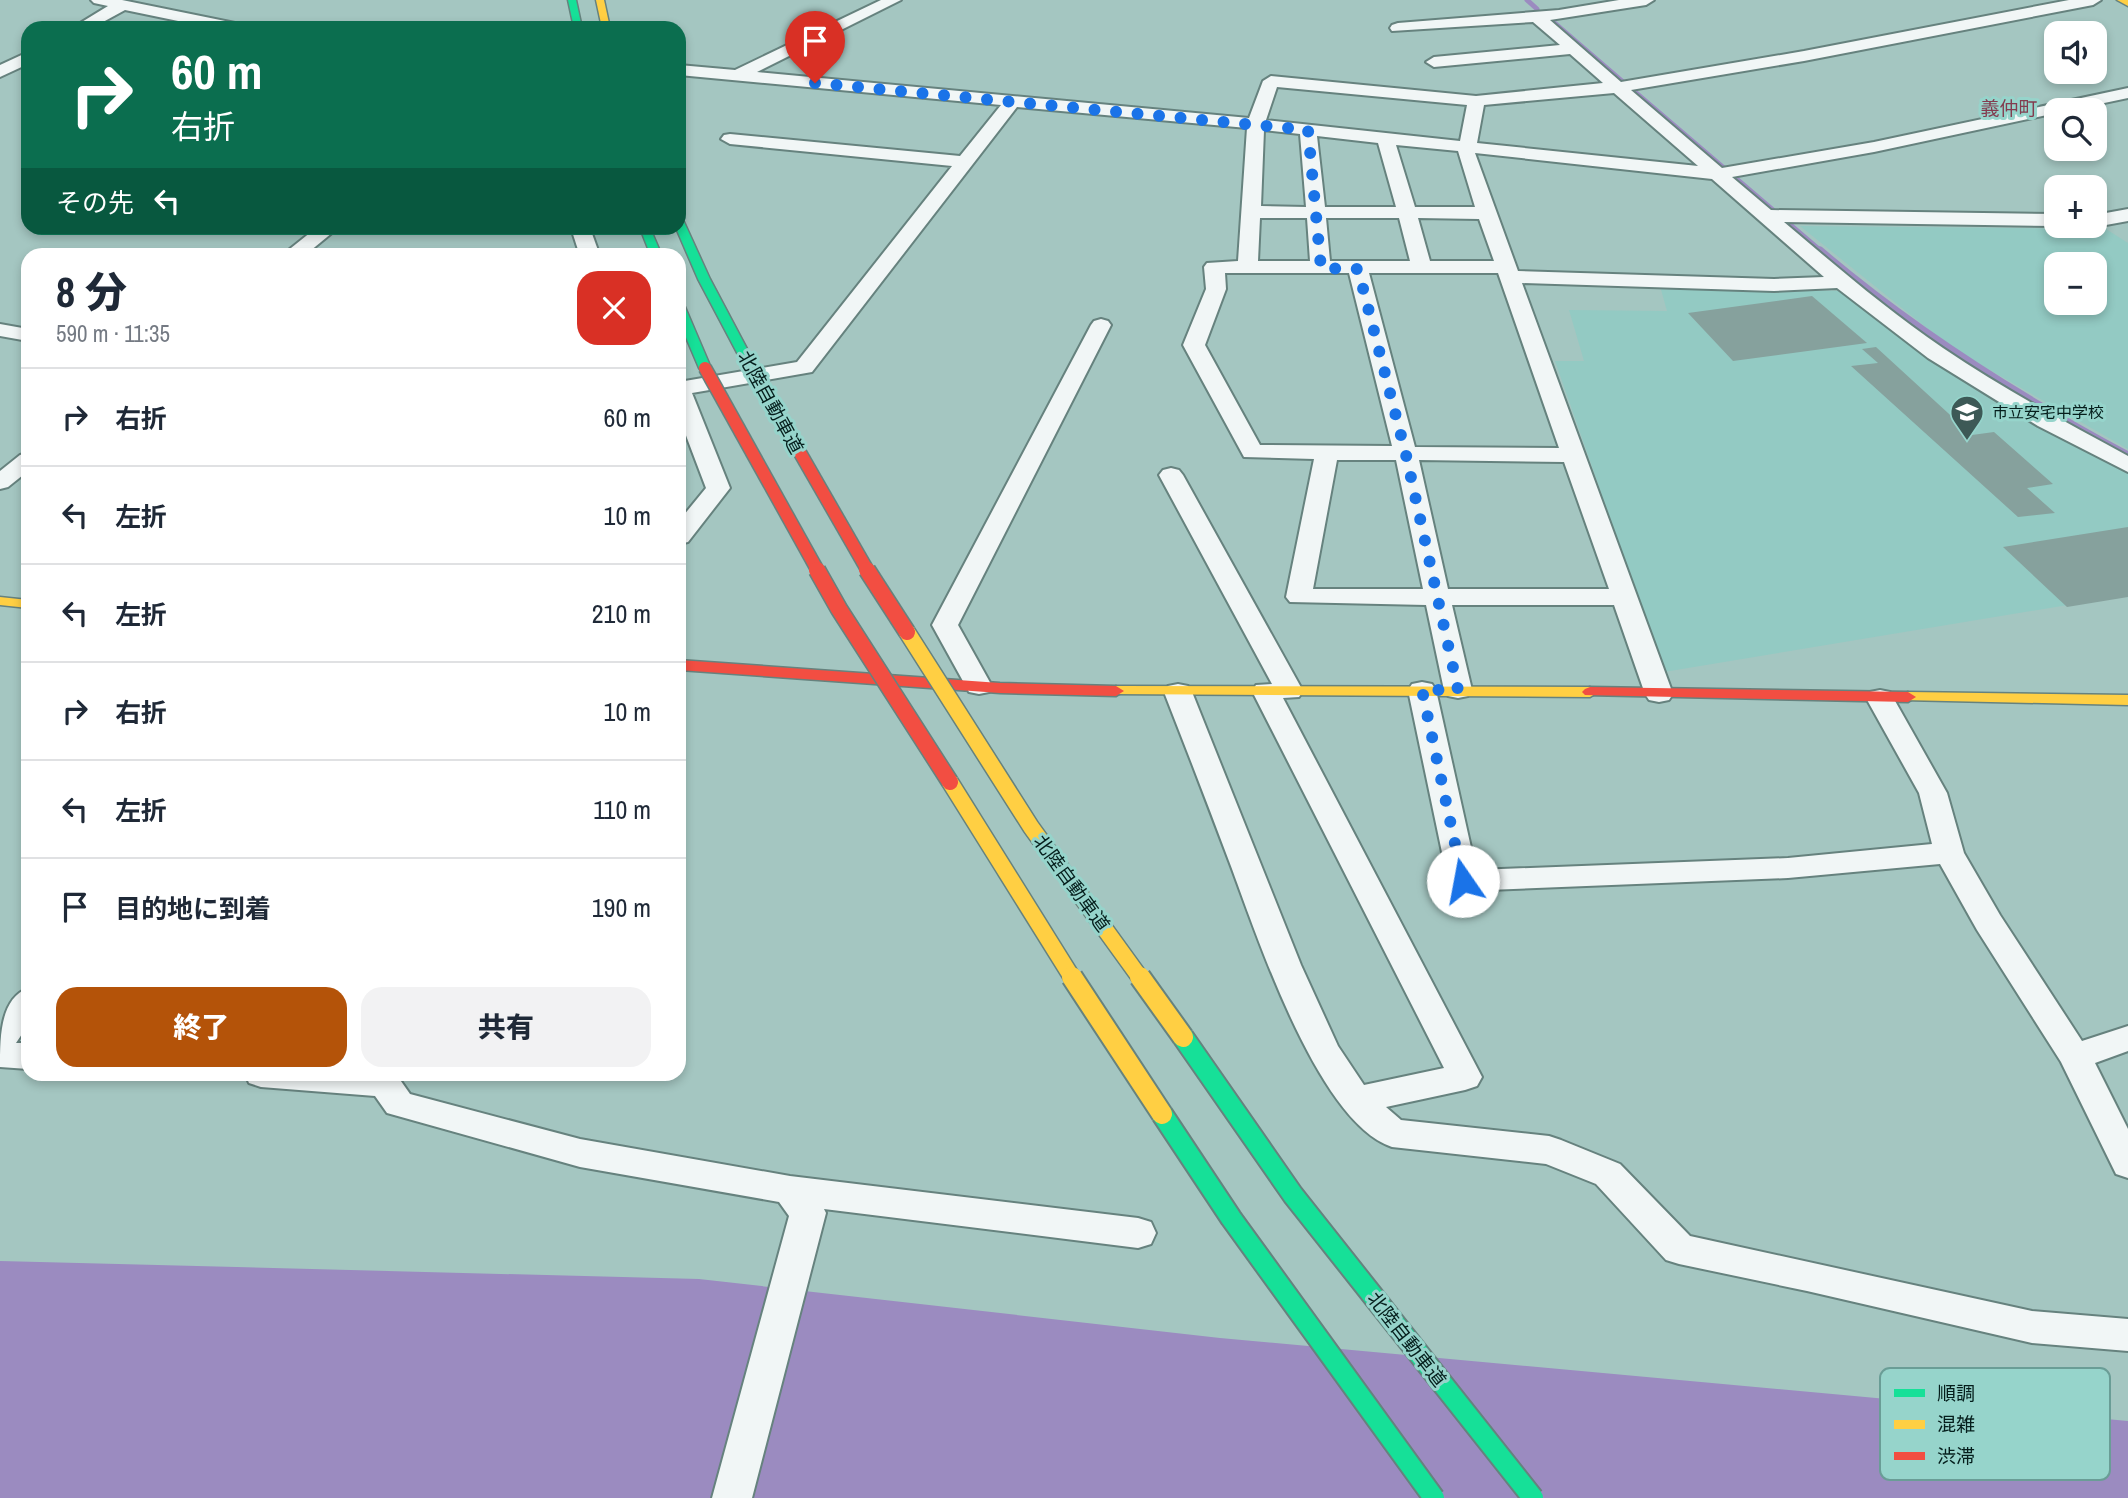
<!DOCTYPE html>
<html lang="ja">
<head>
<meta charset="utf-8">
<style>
  body { margin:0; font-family:"Archivo Narrow","Noto Sans JP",sans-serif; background:#f2f2f3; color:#1f2937; height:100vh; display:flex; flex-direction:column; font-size:26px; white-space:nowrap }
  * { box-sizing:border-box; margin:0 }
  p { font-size:23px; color:#747a83 }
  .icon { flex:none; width:38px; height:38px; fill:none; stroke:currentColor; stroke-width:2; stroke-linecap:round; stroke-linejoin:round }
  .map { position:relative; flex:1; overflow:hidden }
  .panel { position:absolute; left:21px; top:248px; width:665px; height:833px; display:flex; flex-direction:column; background:#fff; border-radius:21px; box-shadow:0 4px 10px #0003 }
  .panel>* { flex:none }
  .top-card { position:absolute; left:21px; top:21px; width:665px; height:214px; border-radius:21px; box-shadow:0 4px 10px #0003; background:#0b6e4f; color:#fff; overflow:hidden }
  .tools { position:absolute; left:2044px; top:21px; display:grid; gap:14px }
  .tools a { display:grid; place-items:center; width:63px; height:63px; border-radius:14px; background:#fff; box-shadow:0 4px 10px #0003; font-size:35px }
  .pin { position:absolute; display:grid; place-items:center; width:60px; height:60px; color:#fff; margin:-72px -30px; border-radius:50% 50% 50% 0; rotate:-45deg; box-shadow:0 0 7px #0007 }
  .pin .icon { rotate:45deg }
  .me { position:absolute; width:77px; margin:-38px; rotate:348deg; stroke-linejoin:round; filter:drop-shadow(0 0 5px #0008) }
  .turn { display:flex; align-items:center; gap:24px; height:147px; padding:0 35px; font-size:32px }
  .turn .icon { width:91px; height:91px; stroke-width:2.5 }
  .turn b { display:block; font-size:49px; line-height:60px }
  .then { display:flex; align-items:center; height:66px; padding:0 35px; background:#0003; gap:14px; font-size:26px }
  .round { display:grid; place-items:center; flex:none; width:74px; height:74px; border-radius:21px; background:#f2f2f3 }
  .head { display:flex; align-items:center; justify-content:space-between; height:119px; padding:0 35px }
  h1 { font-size:42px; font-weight:800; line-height:52px }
  .button { display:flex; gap:14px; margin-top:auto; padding:14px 35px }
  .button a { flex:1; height:80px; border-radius:21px; background:#b45309; color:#fff; font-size:28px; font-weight:800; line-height:80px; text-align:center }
  .button a+a { background:#f2f2f3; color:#1f2937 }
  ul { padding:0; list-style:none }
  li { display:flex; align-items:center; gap:21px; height:98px; padding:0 35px; border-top:2px solid #e0e1e3 }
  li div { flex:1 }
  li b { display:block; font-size:26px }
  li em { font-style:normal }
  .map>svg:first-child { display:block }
</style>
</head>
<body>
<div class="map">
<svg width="2128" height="1498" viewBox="0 0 2128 1498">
  <rect width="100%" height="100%" fill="#a4c6c1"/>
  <g fill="#93cac3" fill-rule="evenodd">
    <path d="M1800,226L2106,229L2128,243V449L1953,349ZM2056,264H2095V303H2056Z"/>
    <polygon points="1660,286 1845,291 2054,431 2128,473 2128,595 1664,672 1555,361 1584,361 1569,310 1667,311"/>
  </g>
  <polygon fill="#9b8bc0" points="0,1261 699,1279 1220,1338 2128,1421 2128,1498 0,1498"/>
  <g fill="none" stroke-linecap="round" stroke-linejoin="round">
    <g stroke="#9b8bc0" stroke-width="5">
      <polyline points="1527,0 1537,9"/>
      <polyline points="1552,21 1624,83"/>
      <polyline points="1636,93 1822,252"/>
    </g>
    <path stroke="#9b8bc0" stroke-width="7" d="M1820,250C1915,331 2018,396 2128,455"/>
  </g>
  <g fill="#86a19d">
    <polygon points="1812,296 1867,343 1733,361 1688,313"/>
    <polygon points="1876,347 1972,435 1994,432 2053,484 2027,488 2055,513 2018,517 1851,366 1878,363 1862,349"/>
    <polygon points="2128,527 2128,597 2067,607 2003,547"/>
  </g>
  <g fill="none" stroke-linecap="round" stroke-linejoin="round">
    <defs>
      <g id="street">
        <polygon points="91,0 122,0 235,23 243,28 212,28 125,10 92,28 72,28 108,6 94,3"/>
        <path d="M881,0H901L757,72L1249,118L1263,81L1271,76L1476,96L1603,83L1570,54L1434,67L1426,62L1434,57L1560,45L1533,22L1392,31L1390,28L1392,25L1398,23L1559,10L1619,0H1654L1646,5L1550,20L1621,82L1804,51L2069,0H2101L2093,5L1804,61L1631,90L1722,168L1874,142L2128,88V98L2071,110H2056V113L1874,152L1732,177L1771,210L2056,214V226L1784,222C1836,266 1887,310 1943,348C2002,388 2065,422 2128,456V472L2038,426L1928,358L1837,288L1774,291L1522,283L1673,694L1669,700L1659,702L1649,700L1645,694L1614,605H1452L1472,690L1468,696L1458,698L1448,696L1444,690L1426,605L1290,602L1286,597L1314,459L1244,457L1183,345L1206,289L1204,267L1207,263L1238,261L1247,128L1017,107L812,372L692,393L730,488L688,542L679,544V521L706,488L679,417V382L797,362L952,166L730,144L721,139L724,135L730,134L960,156L1001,105L679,75V65L735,70ZM1277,87L1467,105L1460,141L1266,120ZM1614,93L1698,166L1477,143L1484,105ZM1264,130L1300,134L1306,207L1261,206ZM1317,136L1378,143L1396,207H1325ZM1396,145L1458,151L1475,207H1415ZM1475,153L1712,179L1824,277L1774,279L1518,271ZM1260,218H1307L1310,261H1258ZM1326,218H1399L1410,261H1330ZM1418,218L1479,219L1494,261H1430ZM1225,273H1349L1392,446L1260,445L1205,345L1226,289ZM1369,273H1498L1559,448L1415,447ZM1337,460H1396L1423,589H1313ZM1419,460L1564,462L1609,589H1448Z"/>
        <polygon points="28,52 28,64 0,77 0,65"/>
        <polygon points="2128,209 2128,221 2095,227 2091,226 2095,226 2095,215"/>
        <polygon points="316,228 338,228 304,256 281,256"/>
        <polygon points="571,228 590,228 600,256 580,256"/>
        <polygon points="1101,319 1108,321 1111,325 958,625 992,686 989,692 979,694 969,692 932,625 1091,325 1094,321"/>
        <polygon points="0,324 28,329 28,341 0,336"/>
        <polygon points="28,453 28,471 8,487 0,489 0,471 20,455"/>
        <path d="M1171,468L1179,470L1183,475L1303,691L1299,697L1283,698L1482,1077L1477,1086L1465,1090L1386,1107L1401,1120L1549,1136L1561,1140L1620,1164L1690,1236L2032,1311L2128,1319V1351L2032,1343L1807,1291L1679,1264L1666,1260L1596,1184L1546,1164L1392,1147C1317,1122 1256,932 1229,861C1208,805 1186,748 1164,692L1168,686L1178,684L1188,686L1192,692L1301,965L1338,1046L1364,1085L1444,1068L1252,691L1256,685L1272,684L1159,475L1163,470Z"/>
        <polygon points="1422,682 1432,684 1436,690 1476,870 1788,858 1932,844 1919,793 1866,698 1870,692 1880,690 1890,692 1947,793 1964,853 2000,915 2082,1041 2128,1026 2128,1051 2095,1063 2128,1129 2128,1178 2116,1174 2061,1062 1977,930 1940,864 1788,878 1463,891 1452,888 1448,881 1408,690 1412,684"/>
        <path d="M28,988V1025L16,1043H28V1069L0,1067C0,1037 0,999 28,988Z"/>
        <polygon points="245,1074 396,1074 410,1094 580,1139 790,1176 1138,1218 1151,1222 1156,1233 1151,1244 1138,1248 824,1209 826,1213 752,1498 712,1498 789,1216 779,1202 580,1167 387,1113 375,1096 261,1087 249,1083"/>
      </g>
      <g id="fast">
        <polygon points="568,0 576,0 582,28 574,28"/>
        <polygon points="679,219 684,222 710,279 755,364 753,367 749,368 743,364 698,279 676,228 679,228"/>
        <polygon points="640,228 650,228 662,256 651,256"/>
        <polygon points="679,304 685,307 711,368 709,371 701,371 699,368 679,321"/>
      </g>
      <g id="slow">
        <polygon points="596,0 604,0 610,28 602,28"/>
        <polygon points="2117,0 2128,0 2128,6"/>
        <polygon points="0,597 28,600 28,608 0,605"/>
        <polygon points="1116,686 1590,687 1598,692 1590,697 1111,694 1108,691"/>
        <polygon points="1908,692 2128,695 2128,705 1903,700 1900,697 1903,694"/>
      </g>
      <g id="jam">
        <polygon points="679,660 1000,683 1116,686 1124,691 1116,696 1000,693 679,670"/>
        <polygon points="1590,687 1908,692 1916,697 1908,702 1585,695 1582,692 1585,689"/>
      </g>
    </defs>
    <use href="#street" stroke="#66827e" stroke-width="4"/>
    <use href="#fast" stroke="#66827e" stroke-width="3"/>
    <use href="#slow" stroke="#66827e" stroke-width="3"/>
    <use href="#jam" stroke="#66827e" stroke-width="3"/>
    <use href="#street" fill="#f1f6f6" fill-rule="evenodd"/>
    <use href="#fast" fill="#16e098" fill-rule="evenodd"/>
    <use href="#slow" fill="#ffcf43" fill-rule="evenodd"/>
    <use href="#jam" fill="#f24e42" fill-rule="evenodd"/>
    <defs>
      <g id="fast-bridge">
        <polyline points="1183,1037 1293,1195 1533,1498"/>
        <polyline points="1162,1114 1231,1218 1434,1498"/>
      </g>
      <g id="slow-bridge-far1">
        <polyline points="907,632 1031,827 1141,979"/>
        <polyline points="950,782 1073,979"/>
      </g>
      <g id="slow-bridge">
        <polyline points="1072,977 1162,1114"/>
        <polyline points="1140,977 1183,1037"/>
      </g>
      <g id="jam-bridge-far1">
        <polyline points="749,364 868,571"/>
        <polyline points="705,368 818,571"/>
      </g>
      <g id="jam-bridge">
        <polyline points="817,570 839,609 950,782"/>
        <polyline points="867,570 907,632"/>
      </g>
    </defs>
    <use href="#fast-bridge" stroke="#66827e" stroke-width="24" stroke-linecap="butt"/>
    <use href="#slow-bridge-far1" stroke="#66827e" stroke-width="19" stroke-linecap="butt"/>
    <use href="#slow-bridge" stroke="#66827e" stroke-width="24" stroke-linecap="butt"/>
    <use href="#jam-bridge-far1" stroke="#66827e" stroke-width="15" stroke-linecap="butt"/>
    <use href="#jam-bridge" stroke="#66827e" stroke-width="19" stroke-linecap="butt"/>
    <use href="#fast-bridge" stroke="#16e098" stroke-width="20"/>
    <use href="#slow-bridge-far1" stroke="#ffcf43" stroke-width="16"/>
    <use href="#slow-bridge" stroke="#ffcf43" stroke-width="20"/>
    <use href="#jam-bridge-far1" stroke="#f24e42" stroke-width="12"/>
    <use href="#jam-bridge" stroke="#f24e42" stroke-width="16"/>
  </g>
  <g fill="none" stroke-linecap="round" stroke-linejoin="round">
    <polyline stroke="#1a73e8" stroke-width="12" stroke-dasharray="0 21.6" points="815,83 1308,130 1321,268 1358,269 1406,455 1458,690 1422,690 1463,881"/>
  </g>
  <defs>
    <symbol id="school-pin" viewBox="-11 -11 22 30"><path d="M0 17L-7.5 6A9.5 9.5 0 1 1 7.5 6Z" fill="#3d5956" stroke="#96d4cb"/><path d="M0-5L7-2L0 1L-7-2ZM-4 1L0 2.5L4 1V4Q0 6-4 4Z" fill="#fff"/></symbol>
  </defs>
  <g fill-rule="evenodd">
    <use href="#school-pin" x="1948" y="393" width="38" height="52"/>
  </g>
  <g text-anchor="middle" stroke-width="6" stroke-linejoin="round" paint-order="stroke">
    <g font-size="16" fill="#051e1c" stroke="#96d4cb" text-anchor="start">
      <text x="1992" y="418">市立安宅中学校</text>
    </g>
    <g font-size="19" fill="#833c4f" stroke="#96d4cb">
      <text x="2009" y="115">義仲町</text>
    </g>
    <g font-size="19" fill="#051e1c" stroke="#96d4cb">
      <text transform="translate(771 402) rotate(61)" y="7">北陸自動車道</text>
      <text transform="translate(1072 883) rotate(54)" y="7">北陸自動車道</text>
      <text transform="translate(1407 1339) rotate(52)" y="7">北陸自動車道</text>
    </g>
  </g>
  <rect x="1880" y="1368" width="230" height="112" rx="10" fill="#96d4cb" stroke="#6a9d96" stroke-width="2"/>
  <rect x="1894" y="1389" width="31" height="8" fill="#16e098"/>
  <rect x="1894" y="1420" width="31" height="9" fill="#ffcf43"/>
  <rect x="1894" y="1452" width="31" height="8" fill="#f24e42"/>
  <g font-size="19" fill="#051e1c">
    <text x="1937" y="1400">順調</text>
    <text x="1937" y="1431">混雑</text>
    <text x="1937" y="1463">渋滞</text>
  </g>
</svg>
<div class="tools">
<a><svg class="icon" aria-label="sound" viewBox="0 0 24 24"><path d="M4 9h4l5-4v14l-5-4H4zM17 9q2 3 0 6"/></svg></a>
<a><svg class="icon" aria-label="search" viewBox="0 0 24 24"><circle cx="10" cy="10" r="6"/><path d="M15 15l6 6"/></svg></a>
<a>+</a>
<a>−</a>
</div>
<div class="pin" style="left:815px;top:83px;background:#d93025"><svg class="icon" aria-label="arrive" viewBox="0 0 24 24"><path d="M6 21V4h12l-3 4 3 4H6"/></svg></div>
<svg class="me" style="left:1463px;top:881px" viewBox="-20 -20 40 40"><circle r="19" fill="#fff"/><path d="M0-13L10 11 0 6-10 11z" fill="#1a73e8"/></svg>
<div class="top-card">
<div class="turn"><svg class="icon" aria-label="right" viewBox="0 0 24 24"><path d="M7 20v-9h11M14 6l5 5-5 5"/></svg><div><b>60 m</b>右折</div></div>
<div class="then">その先<svg class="icon" aria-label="left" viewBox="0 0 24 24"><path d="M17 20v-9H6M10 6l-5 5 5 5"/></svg></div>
</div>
<section class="panel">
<div class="head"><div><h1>8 分</h1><p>590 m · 11:35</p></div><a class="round" style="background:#d93025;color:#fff"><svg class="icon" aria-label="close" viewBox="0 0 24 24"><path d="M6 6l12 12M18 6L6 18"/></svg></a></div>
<ul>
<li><svg class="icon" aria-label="right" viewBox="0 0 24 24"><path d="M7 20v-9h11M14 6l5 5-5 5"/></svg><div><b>右折</b></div><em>60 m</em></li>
<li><svg class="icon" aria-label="left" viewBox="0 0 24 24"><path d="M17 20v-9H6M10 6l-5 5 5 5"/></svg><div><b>左折</b></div><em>10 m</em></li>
<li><svg class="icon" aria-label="left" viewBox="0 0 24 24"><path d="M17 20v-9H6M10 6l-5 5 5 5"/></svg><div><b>左折</b></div><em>210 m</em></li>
<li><svg class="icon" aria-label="right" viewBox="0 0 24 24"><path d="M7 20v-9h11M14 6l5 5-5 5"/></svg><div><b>右折</b></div><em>10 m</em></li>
<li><svg class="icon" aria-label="left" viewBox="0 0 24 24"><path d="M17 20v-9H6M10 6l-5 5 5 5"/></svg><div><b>左折</b></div><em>110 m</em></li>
<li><svg class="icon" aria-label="arrive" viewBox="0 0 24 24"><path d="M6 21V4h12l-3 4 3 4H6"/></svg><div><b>目的地に到着</b></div><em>190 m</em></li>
</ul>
<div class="button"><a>終了</a><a>共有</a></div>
</section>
</div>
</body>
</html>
